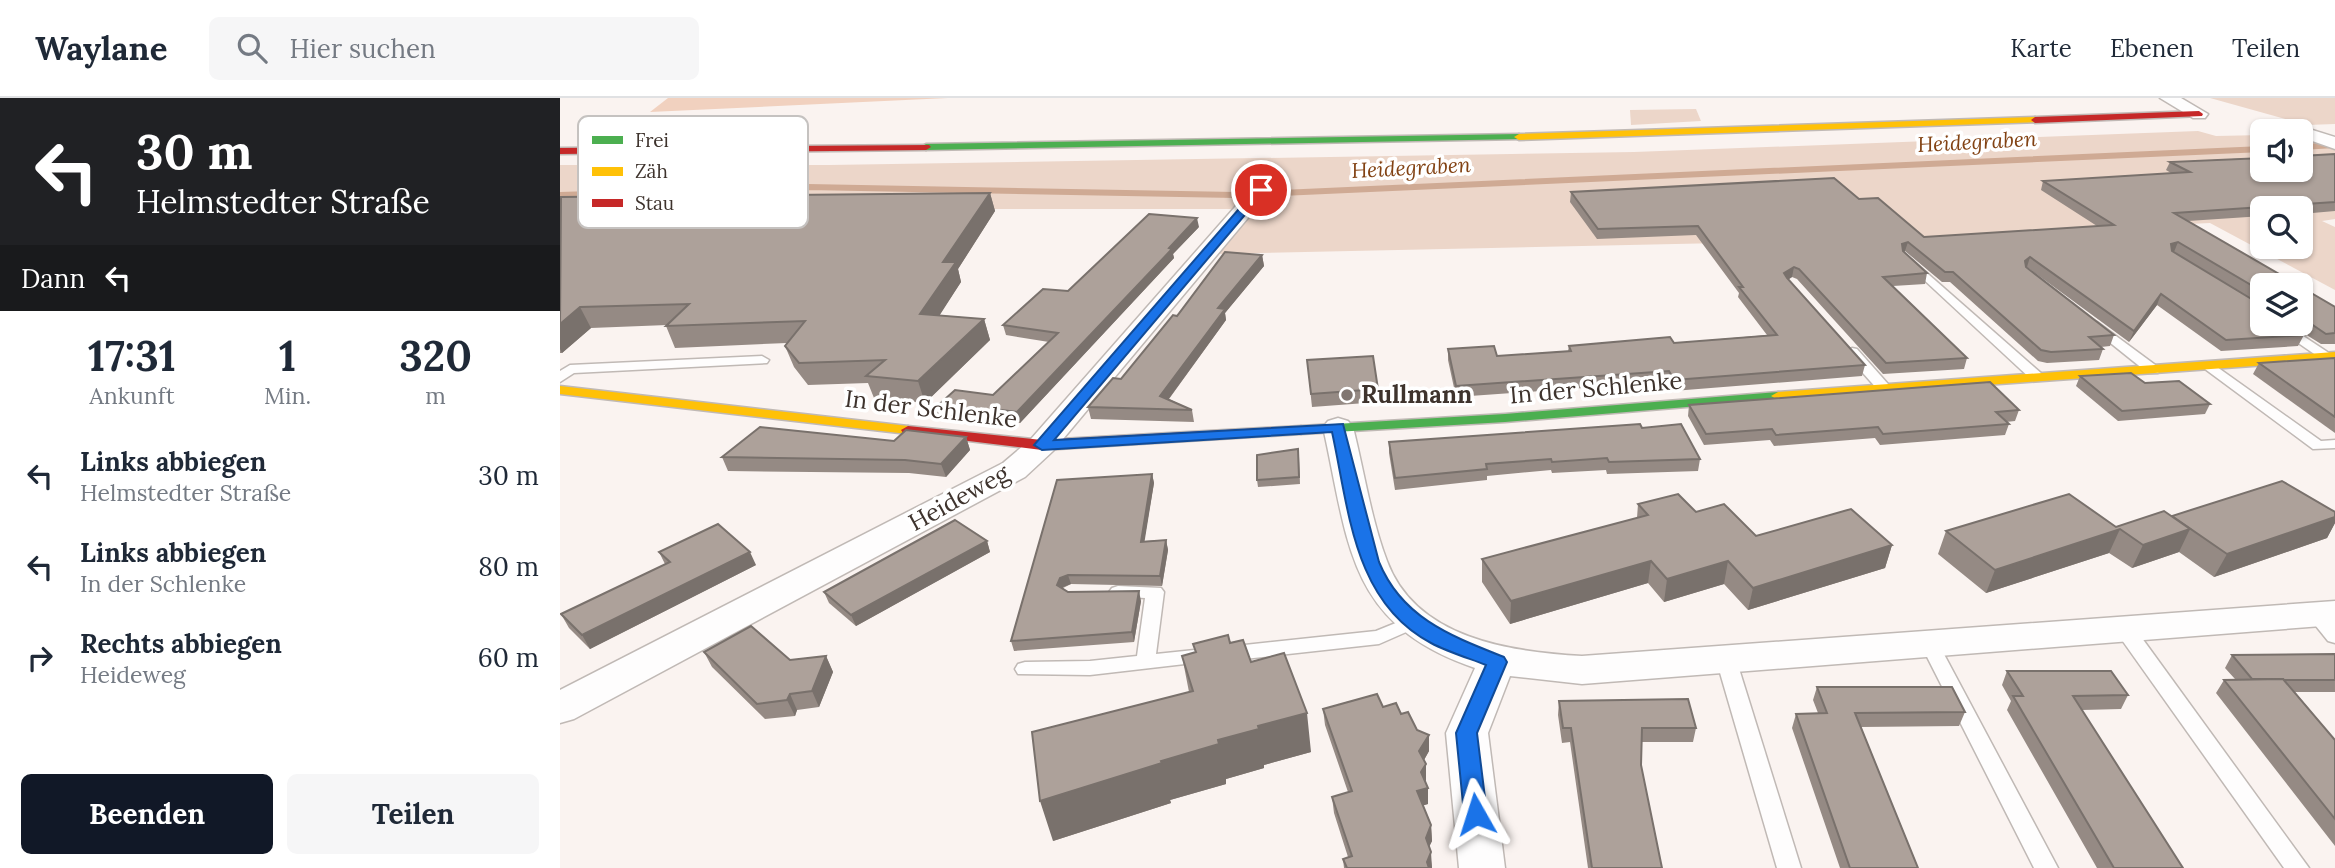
<!DOCTYPE html>
<html lang="de">
<head>
<meta charset="utf-8">
<style>
  body { margin:0; font-family:Lora,serif; background:#f6f6f7; color:#1f2937; height:100vh; display:flex; flex-direction:column; font-size:26px; white-space:nowrap }
  * { box-sizing:border-box; margin:0 }
  p { font-size:23px; color:#747a83 }
  .icon { flex:none; width:38px; height:38px; fill:none; stroke:currentColor; stroke-width:2; stroke-linecap:round; stroke-linejoin:round }
  .map { position:relative; flex:1; overflow:hidden }
  .panel { display:flex; flex-direction:column; background:#fff; width:560px }
  .panel>* { flex:none }
  .guide { background:#202124; color:#fff; overflow:hidden }
  .fabs { position:absolute; left:1690px; top:21px; display:grid; gap:14px }
  .fabs a { display:grid; place-items:center; width:63px; height:63px; border-radius:10px; background:#fff; box-shadow:0 2px 5px #0004; font-size:35px }
  .pin { position:absolute; display:grid; place-items:center; width:60px; height:60px; color:#fff; margin:-30px; border:4px solid #fff; border-radius:50%; box-shadow:0 2px 7px #0007 }
  .me { position:absolute; width:77px; margin:-38px; rotate:354deg; stroke-linejoin:round; filter:drop-shadow(0 0 5px #0008) }
  .turn { display:flex; align-items:center; gap:24px; height:147px; padding:0 21px; font-size:32px }
  .turn .icon { width:91px; height:91px; stroke-width:2.5 }
  .turn b { display:block; font-size:49px; line-height:60px }
  .then { display:flex; align-items:center; height:66px; padding:0 21px; background:#0003; gap:14px; font-size:26px }
  .eta { display:flex; justify-content:space-evenly; align-items:center; height:119px; text-align:center }
  .eta b { font-size:42px; font-weight:700; line-height:49px }
  .cta { display:flex; gap:14px; margin-top:auto; padding:14px 21px }
  .cta a { flex:1; height:80px; border-radius:10px; background:#111827; color:#fff; font-size:28px; font-weight:700; line-height:80px; text-align:center }
  .cta a+a { background:#f6f6f7; color:#1f2937 }
  ul { padding:0; list-style:none }
  li { display:flex; align-items:center; gap:21px; height:91px; padding:0 21px }
  li div { flex:1 }
  li b { display:block; font-size:26px }
  li em { font-style:normal }
  header { display:flex; align-items:center; gap:42px; box-sizing:border-box; height:98px; padding:0 35px; background:#fff; border-bottom:2px solid #e0e1e3 }
  header strong { font-size:33px }
  nav { display:flex; gap:38px; margin-inline-start:auto; font-size:24px }
  .search { width:490px; height:63px; background:#f6f6f7; display:flex; align-items:center; gap:18px; box-sizing:border-box; padding:0 24px; border-radius:10px; color:#747a83; font-size:26px }
  main { display:flex; flex:1; min-height:0 }
  .map>svg:first-child { display:block }
</style>
</head>
<body>
<header>
<strong>Waylane</strong>
<div class="search"><svg class="icon" aria-label="search" viewBox="0 0 24 24"><circle cx="10" cy="10" r="6"/><path d="M15 15l6 6"/></svg>Hier suchen</div>
<nav><a>Karte</a><a>Ebenen</a><a>Teilen</a></nav>
</header>
<main>
<section class="panel">
<div class="guide">
<div class="turn"><svg class="icon" aria-label="left" viewBox="0 0 24 24"><path d="M17 20v-9H6M10 6l-5 5 5 5"/></svg><div><b>30 m</b>Helmstedter Straße</div></div>
<div class="then">Dann<svg class="icon" aria-label="left" viewBox="0 0 24 24"><path d="M17 20v-9H6M10 6l-5 5 5 5"/></svg></div>
</div>
<div class="eta">
<div><b>17:31</b><p>Ankunft</p></div>
<div><b>1</b><p>Min.</p></div>
<div><b>320</b><p>m</p></div>
</div>
<ul>
<li><svg class="icon" aria-label="left" viewBox="0 0 24 24"><path d="M17 20v-9H6M10 6l-5 5 5 5"/></svg><div><b>Links abbiegen</b><p>Helmstedter Straße</p></div><em>30 m</em></li>
<li><svg class="icon" aria-label="left" viewBox="0 0 24 24"><path d="M17 20v-9H6M10 6l-5 5 5 5"/></svg><div><b>Links abbiegen</b><p>In der Schlenke</p></div><em>80 m</em></li>
<li><svg class="icon" aria-label="right" viewBox="0 0 24 24"><path d="M7 20v-9h11M14 6l5 5-5 5"/></svg><div><b>Rechts abbiegen</b><p>Heideweg</p></div><em>60 m</em></li>
</ul>
<div class="cta"><a>Beenden</a><a>Teilen</a></div>
</section>
<div class="map">
<svg width="1775" height="770" viewBox="0 0 1775 770">
  <rect width="100%" height="100%" fill="#faf3f0"/>
  <g fill="#ecd6c9" fill-rule="evenodd">
    <polygon points="1650,0 1775,0 1775,26 1747,27"/>
    <polygon points="1136,11 1141,23 1071,27 1070,12"/>
    <path d="M1638,33L1656,38L1703,37V72H1741V42L1775,52V121L1762,123L1775,129V192L1650,125L1295,142L655,156L690,111H0V67H269L1074,54ZM1703,110H1741V149H1703Z"/>
  </g>
  <polygon fill="#f1d1bf" points="108,0 388,0 90,14"/>
  <g fill="none" stroke-linecap="round" stroke-linejoin="round">
    <g stroke="#cfaa94" stroke-width="6">
      <polyline points="1741,49 1775,47"/>
      <polyline points="0,97 248,89 675,97 1703,51"/>
    </g>
    <defs>
      <g id="lane">
        <polygon points="1352,162 1482,276 1484,279 1482,282 1472,282 1348,167 1346,165"/>
        <polygon points="1537,224 1598,269 1600,272 1598,275 1588,275 1533,231 1533,225"/>
        <polygon points="1711,226 1725,226 1775,259 1773,262 1763,262"/>
        <polygon points="1292,250 1297,251 1328,286 1330,289 1328,292 1318,292 1287,257 1285,254"/>
        <polygon points="202,258 209,262 207,265 14,275 0,284 0,273 10,267"/>
        <polygon points="1650,264 1761,343 1775,342 1775,350 1753,351 1645,271 1643,268"/>
        <polygon points="558,488 601,490 604,494 596,556 644,551 651,553 654,558 651,563 530,577 458,576 455,571 458,566 465,564 530,563 577,558 585,500 552,498 549,494 552,490"/>
        <polygon points="1756,511 1762,513 1775,526 1775,545 1768,543 1747,517 1750,513"/>
        <polygon points="853,518 860,520 862,524 860,528 819,546 666,563 659,561 656,556 659,551 666,549 816,533"/>
        <polygon points="1564,524 1571,525 1749,770 1724,770 1557,535 1555,530 1557,525"/>
        <polygon points="1369,538 1376,540 1378,545 1498,770 1474,770 1360,545 1362,540"/>
        <polygon points="1166,554 1173,556 1176,561 1241,770 1217,770 1156,561 1159,556"/>
      </g>
      <g id="street">
        <polygon points="1600,0 1621,0 1648,16 1645,20 1633,20"/>
        <polygon points="1746,30 1775,39 1775,51 1741,39 1741,33 1738,33"/>
        <polygon points="711,74 721,80 718,84 493,353 465,379 14,621 0,625 0,592 443,365 471,341 704,76"/>
        <path d="M778,320L788,323L793,329C804,373 811,421 827,463C856,541 951,554 1022,558L1775,503V527L1022,586L950,578L928,635L945,770H899L886,635L915,570C786,526 789,445 763,329L768,323Z"/>
      </g>
      <g id="fast">
        <polygon points="959,36 964,39 962,41 366,52 361,49 366,46"/>
        <polygon points="1218,294 1223,295 1225,298 1223,301 945,324 741,336 734,332 741,328 945,316"/>
      </g>
      <g id="slow">
        <polygon points="1475,19 1479,22 1478,24 959,42 954,39 959,36"/>
        <polygon points="1775,254 1775,262 1218,302 1211,298 1218,294"/>
        <polygon points="0,288 348,328 355,332 348,336 0,296"/>
      </g>
      <g id="jam">
        <polygon points="1639,13 1643,16 1642,18 1475,25 1471,22 1475,19"/>
        <polygon points="369,47 371,49 366,52 0,56 0,50"/>
        <polygon points="348,328 482,342 741,328 748,332 741,336 482,352 343,335 341,332"/>
      </g>
    </defs>
    <use href="#lane" stroke="#c0b9b5" stroke-width="3"/>
    <use href="#street" stroke="#c0b9b5" stroke-width="3"/>
    <use href="#fast" stroke="#c0b9b5" stroke-width="3"/>
    <use href="#slow" stroke="#c0b9b5" stroke-width="3"/>
    <use href="#jam" stroke="#c0b9b5" stroke-width="3"/>
    <use href="#lane" fill="#fefdfd" fill-rule="evenodd"/>
    <use href="#street" fill="#fefdfd" fill-rule="evenodd"/>
    <use href="#fast" fill="#4caf50" fill-rule="evenodd"/>
    <use href="#slow" fill="#ffc107" fill-rule="evenodd"/>
    <use href="#jam" fill="#c62828" fill-rule="evenodd"/>
  </g>
  <g fill="#958a84" fill-rule="evenodd">
    <path d="M1775,56V113L1741,116V110H1703V118L1628,123L1703,187V226L1744,237L1738,248L1661,253L1597,207L1569,244L1467,169H1466L1554,237L1550,248L1541,249L1543,251L1539,262L1487,265L1478,263L1390,184H1382L1345,153L1344,154L1367,175L1365,186L1333,188L1407,260L1404,271L1323,276L1237,181L1232,179L1228,182L1305,267L1302,278L1113,293L1108,284L896,299L888,262V251L937,258L1008,253L1009,248L1114,245L1207,237L1178,199L1179,195L1136,137L1037,141L1010,104L1011,94L1299,101L1364,139L1537,128L1481,92L1483,83L1611,75L1606,72L1610,64ZM1613,154H1614L1703,208Z"/>
    <polygon points="430,95 435,113 398,171 401,184 379,217 424,221 430,242 365,305 314,300 308,285 248,287 234,269 225,248 227,245 115,250 106,228 107,227 31,230 2,255 0,255 0,100"/>
    <polygon points="639,129 613,156 614,160 460,325 437,322 432,328 377,322 374,311 433,297 489,244 446,237 443,227"/>
    <polygon points="702,157 704,168 665,215 666,222 609,301 632,312 634,324 531,321 528,309 561,281 617,218"/>
    <polygon points="1741,189 1775,209 1775,246 1761,246 1729,226 1741,226"/>
    <polygon points="1775,260 1775,335 1693,276 1699,265"/>
    <polygon points="747,262 818,291 819,304 752,309"/>
    <polygon points="1520,278 1585,285 1650,306 1645,316 1558,323 1516,288"/>
    <polygon points="1129,307 1459,312 1455,323 1446,324 1449,326 1445,337 1320,347 1315,340 1214,348 1210,342 1144,347 1128,318"/>
    <polygon points="1082,330 1140,361 1138,373 1047,376 1046,372 992,375 991,372 927,378 927,382 835,392 829,355 829,344"/>
    <polygon points="406,339 410,352 386,379 349,375 168,373 162,359 334,343"/>
    <polygon points="739,359 740,386 698,389 697,382"/>
    <polygon points="592,376 594,385 584,443 606,442 608,452 602,488 511,486 503,490 508,494 581,503 574,544 454,553 451,543"/>
    <polygon points="1078,406 1136,414 1196,438 1332,447 1325,470 1188,512 1164,486 1104,504 1088,485 950,526 922,484 922,461 1077,420"/>
    <polygon points="1775,414 1775,425 1767,440 1654,479 1619,454 1572,470 1549,455 1426,495 1378,456 1386,433 1556,429 1612,418"/>
    <polygon points="427,443 430,454 296,528 269,505 264,494"/>
    <polygon points="99,454 196,467 30,551 9,530 1,516 105,466"/>
    <polygon points="670,545 691,564 751,654 704,667 704,670 666,681 666,686 610,702 611,705 493,743 629,594 622,558 635,554 633,546"/>
    <polygon points="144,554 230,562 266,558 273,574 259,609 237,612 235,618 205,621 152,569"/>
    <polygon points="1775,556 1775,594 1735,594 1775,642 1775,748 1656,595 1664,582 1675,581 1665,570 1672,557"/>
    <polygon points="1447,573 1568,597 1561,611 1522,612 1623,770 1537,770 1447,612 1451,603 1442,587"/>
    <polygon points="1257,589 1405,614 1399,628 1301,629 1358,770 1280,770 1232,630 1236,616 1258,615 1253,602"/>
    <polygon points="999,603 1136,630 1133,644 1081,644 1081,667 1102,770 1028,770 1010,644 1002,645 998,617"/>
    <polygon points="823,609 841,616 857,632 869,653 864,662 866,682 865,683 868,706 863,707 871,727 872,743 869,748 872,770 784,770 783,761 788,759 774,715 772,699 788,694 765,627 763,611"/>
  </g>
  <g fill="#79716c">
    <polygon points="430,95 435,113 398,171 401,184 367,237 360,216 383,164"/>
    <polygon points="637,120 639,129 613,156 614,160 460,325 457,314"/>
    <polygon points="1348,144 1345,153 1340,155 1342,146"/>
    <polygon points="1618,144 1614,154 1607,155 1611,146"/>
    <polygon points="702,157 704,168 665,215 666,222 602,310 600,298 658,210"/>
    <polygon points="1470,159 1467,169 1461,173 1465,163"/>
    <polygon points="1234,169 1232,179 1222,185 1224,175"/>
    <polygon points="1601,196 1597,207 1569,244 1574,233"/>
    <polygon points="20,209 31,230 2,255 0,251 0,226"/>
    <polygon points="424,221 430,242 365,305 358,283"/>
    <polygon points="434,311 437,322 432,328 429,317"/>
    <polygon points="406,339 410,352 386,379 381,366"/>
    <polygon points="592,376 594,385 583,453 581,444"/>
    <polygon points="1775,419 1775,425 1767,440 1654,479 1667,456"/>
    <polygon points="1560,431 1549,455 1426,495 1435,472"/>
    <polygon points="1630,431 1619,454 1572,470 1583,447"/>
    <polygon points="606,442 608,452 602,488 600,478"/>
    <polygon points="427,443 430,454 296,528 291,517"/>
    <polygon points="1332,447 1325,470 1188,512 1193,490"/>
    <polygon points="190,454 196,467 30,551 22,537"/>
    <polygon points="1091,463 1088,485 950,526 951,503"/>
    <polygon points="1168,463 1164,486 1104,504 1107,481"/>
    <polygon points="508,477 511,486 503,489 500,497 497,487 500,480"/>
    <polygon points="579,493 581,503 574,544 572,534"/>
    <polygon points="266,558 273,574 259,609 252,593"/>
    <polygon points="230,596 237,612 235,618 227,602"/>
    <polygon points="747,615 751,654 704,667 704,670 666,681 666,686 610,702 611,705 493,743 480,703 698,628"/>
    <polygon points="869,637 869,653 860,669 859,653"/>
    <polygon points="866,666 866,682 861,690 861,674"/>
    <polygon points="868,690 868,706 858,709 857,693"/>
    <polygon points="871,727 872,743 866,756 866,740"/>
    <polygon points="871,754 872,770 867,770 867,764"/>
  </g>
  <g fill="#ada19a" stroke="#79716c" stroke-width="2">
    <polygon points="1775,56 1775,104 1614,115 1738,187 1703,187 1703,194 1618,144 1611,146 1612,153 1703,208 1703,226 1727,226 1744,237 1666,242 1601,196 1574,233 1470,159 1465,163 1466,169 1554,237 1529,239 1543,251 1491,254 1481,252 1393,174 1385,174 1348,144 1342,146 1343,153 1367,175 1323,179 1407,260 1326,265 1239,171 1234,169 1224,175 1227,180 1305,267 1114,282 1109,273 896,288 888,251 934,248 937,258 1011,253 1009,248 1110,239 1114,245 1217,237 1179,189 1183,189 1138,128 1038,131 1011,94 1274,80 1299,101 1318,100 1364,139 1554,127 1483,83 1630,74 1610,64 1703,60 1703,72 1741,72 1741,58"/>
    <polygon points="430,95 383,164 396,164 360,216 424,221 358,283 306,278 325,262 239,265 225,248 245,223 106,228 129,206 20,209 0,226 1,99"/>
    <polygon points="589,116 637,120 609,150 612,151 457,314 434,311 429,317 374,311 395,292 433,297 498,235 443,227 483,191 508,193"/>
    <polygon points="665,154 702,157 658,210 665,211 600,298 632,312 528,309 553,280 561,281 613,217 617,218"/>
    <polygon points="1741,189 1775,209 1775,235 1766,236 1741,219"/>
    <polygon points="813,258 818,291 751,296 747,262"/>
    <polygon points="1775,260 1775,319 1699,265"/>
    <polygon points="1571,275 1585,285 1619,283 1650,306 1562,313 1520,278"/>
    <polygon points="1430,284 1459,312 1436,314 1449,326 1323,336 1318,329 1216,337 1212,331 1146,336 1129,307"/>
    <polygon points="1080,326 1082,330 1121,326 1140,361 1049,364 1047,360 992,364 991,361 926,366 927,371 835,380 829,344"/>
    <polygon points="200,329 334,343 346,332 406,339 381,366 345,362 162,359"/>
    <polygon points="738,351 739,379 697,382 697,357"/>
    <polygon points="592,376 581,444 606,442 600,478 508,477 500,480 497,487 508,494 579,493 572,534 451,543 497,382"/>
    <polygon points="1722,383 1775,414 1775,419 1667,456 1612,418"/>
    <polygon points="1118,396 1136,414 1164,406 1196,438 1291,411 1332,447 1193,490 1168,463 1107,481 1091,463 951,503 922,461 1088,417 1078,406"/>
    <polygon points="1509,396 1556,429 1604,413 1630,431 1583,447 1560,431 1435,472 1386,433"/>
    <polygon points="395,422 427,443 291,517 264,494"/>
    <polygon points="158,426 190,454 22,537 1,516 110,464 99,454"/>
    <polygon points="191,528 230,562 266,558 252,593 230,596 227,602 197,606 144,554"/>
    <polygon points="668,537 670,545 683,542 691,564 724,555 747,615 698,628 699,631 658,642 659,646 601,663 602,665 480,703 472,634 633,593 622,558 636,554 633,546"/>
    <polygon points="1775,556 1775,582 1724,582 1723,581 1692,581 1672,557"/>
    <polygon points="1447,573 1551,573 1568,597 1513,598 1623,770 1554,770 1453,598 1463,598"/>
    <polygon points="1723,581 1775,642 1775,721 1664,582"/>
    <polygon points="1257,589 1392,589 1405,614 1295,615 1358,770 1290,770 1236,616 1267,615"/>
    <polygon points="817,596 823,609 836,605 841,616 848,614 857,632 869,637 859,653 866,666 861,674 868,690 857,693 871,727 866,740 871,754 867,764 869,770 787,770 783,761 792,758 772,699 792,693 763,611"/>
    <polygon points="1128,601 1136,630 1082,630 1081,667 1102,770 1032,770 1011,630 1003,630 999,603"/>
  </g>
  <path fill="#1a73e8" stroke="#114b97" stroke-width="2" d="M697,90L706,92L494,342L783,326L819,464C842,520 891,538 944,559L947,564L917,635L927,716L924,722L916,725L908,722L904,716L896,635L926,567C908,560 888,554 871,545C793,504 789,411 772,334L482,352L474,347Z"/>
  <circle fill="#807671" stroke="#fff" stroke-width="2.5" cx="787" cy="297" r="7"/>
  <g text-anchor="middle" stroke-width="7" stroke-linejoin="round" paint-order="stroke">
    <g font-size="21" font-style="italic" fill="#824213" stroke="#fff">
      <text transform="translate(1417 44) rotate(-3)" y="7">Heidegraben</text>
      <text transform="translate(851 70) rotate(-3)" y="7">Heidegraben</text>
    </g>
    <g font-size="24" fill="#3e332d" stroke="#fff">
      <text transform="translate(1036 290) rotate(-5)" y="8">In der Schlenke</text>
      <text transform="translate(371 311) rotate(7)" y="8">In der Schlenke</text>
      <text transform="translate(399 400) rotate(-29)" y="8">Heideweg</text>
    </g>
    <g font-size="24" font-weight="bold" fill="#3e332d" stroke="#fff" text-anchor="start">
      <text x="801" y="305">Rullmann</text>
    </g>
  </g>
  <rect x="18" y="18" width="230" height="112" rx="10" fill="#fff" stroke="#c5c2c0" stroke-width="2"/>
  <rect x="32" y="38" width="31" height="8" fill="#4caf50"/>
  <rect x="32" y="69" width="31" height="9" fill="#ffc107"/>
  <rect x="32" y="101" width="31" height="8" fill="#c62828"/>
  <g font-size="19" fill="#3e332d">
    <text x="75" y="49">Frei</text>
    <text x="75" y="80">Zäh</text>
    <text x="75" y="112">Stau</text>
  </g>
</svg>
<div class="fabs">
<a><svg class="icon" aria-label="sound" viewBox="0 0 24 24"><path d="M4 9h4l5-4v14l-5-4H4zM17 9q2 3 0 6"/></svg></a>
<a><svg class="icon" aria-label="search" viewBox="0 0 24 24"><circle cx="10" cy="10" r="6"/><path d="M15 15l6 6"/></svg></a>
<a><svg class="icon" aria-label="layers" viewBox="0 0 24 24"><path d="M12 4l9 5-9 5-9-5zM3 14l9 5 9-5"/></svg></a>
</div>
<div class="pin" style="left:701px;top:92px;background:#d93025"><svg class="icon" aria-label="arrive" viewBox="0 0 24 24"><path d="M6 21V4h12l-3 4 3 4H6"/></svg></div>
<svg class="me" style="left:916px;top:716px" viewBox="-20 -20 40 40"><path d="M0-17L14 15 0 8-14 15z" fill="#1a73e8" stroke="#fff" stroke-width="4"/></svg>
</div>
</main>
</body>
</html>
